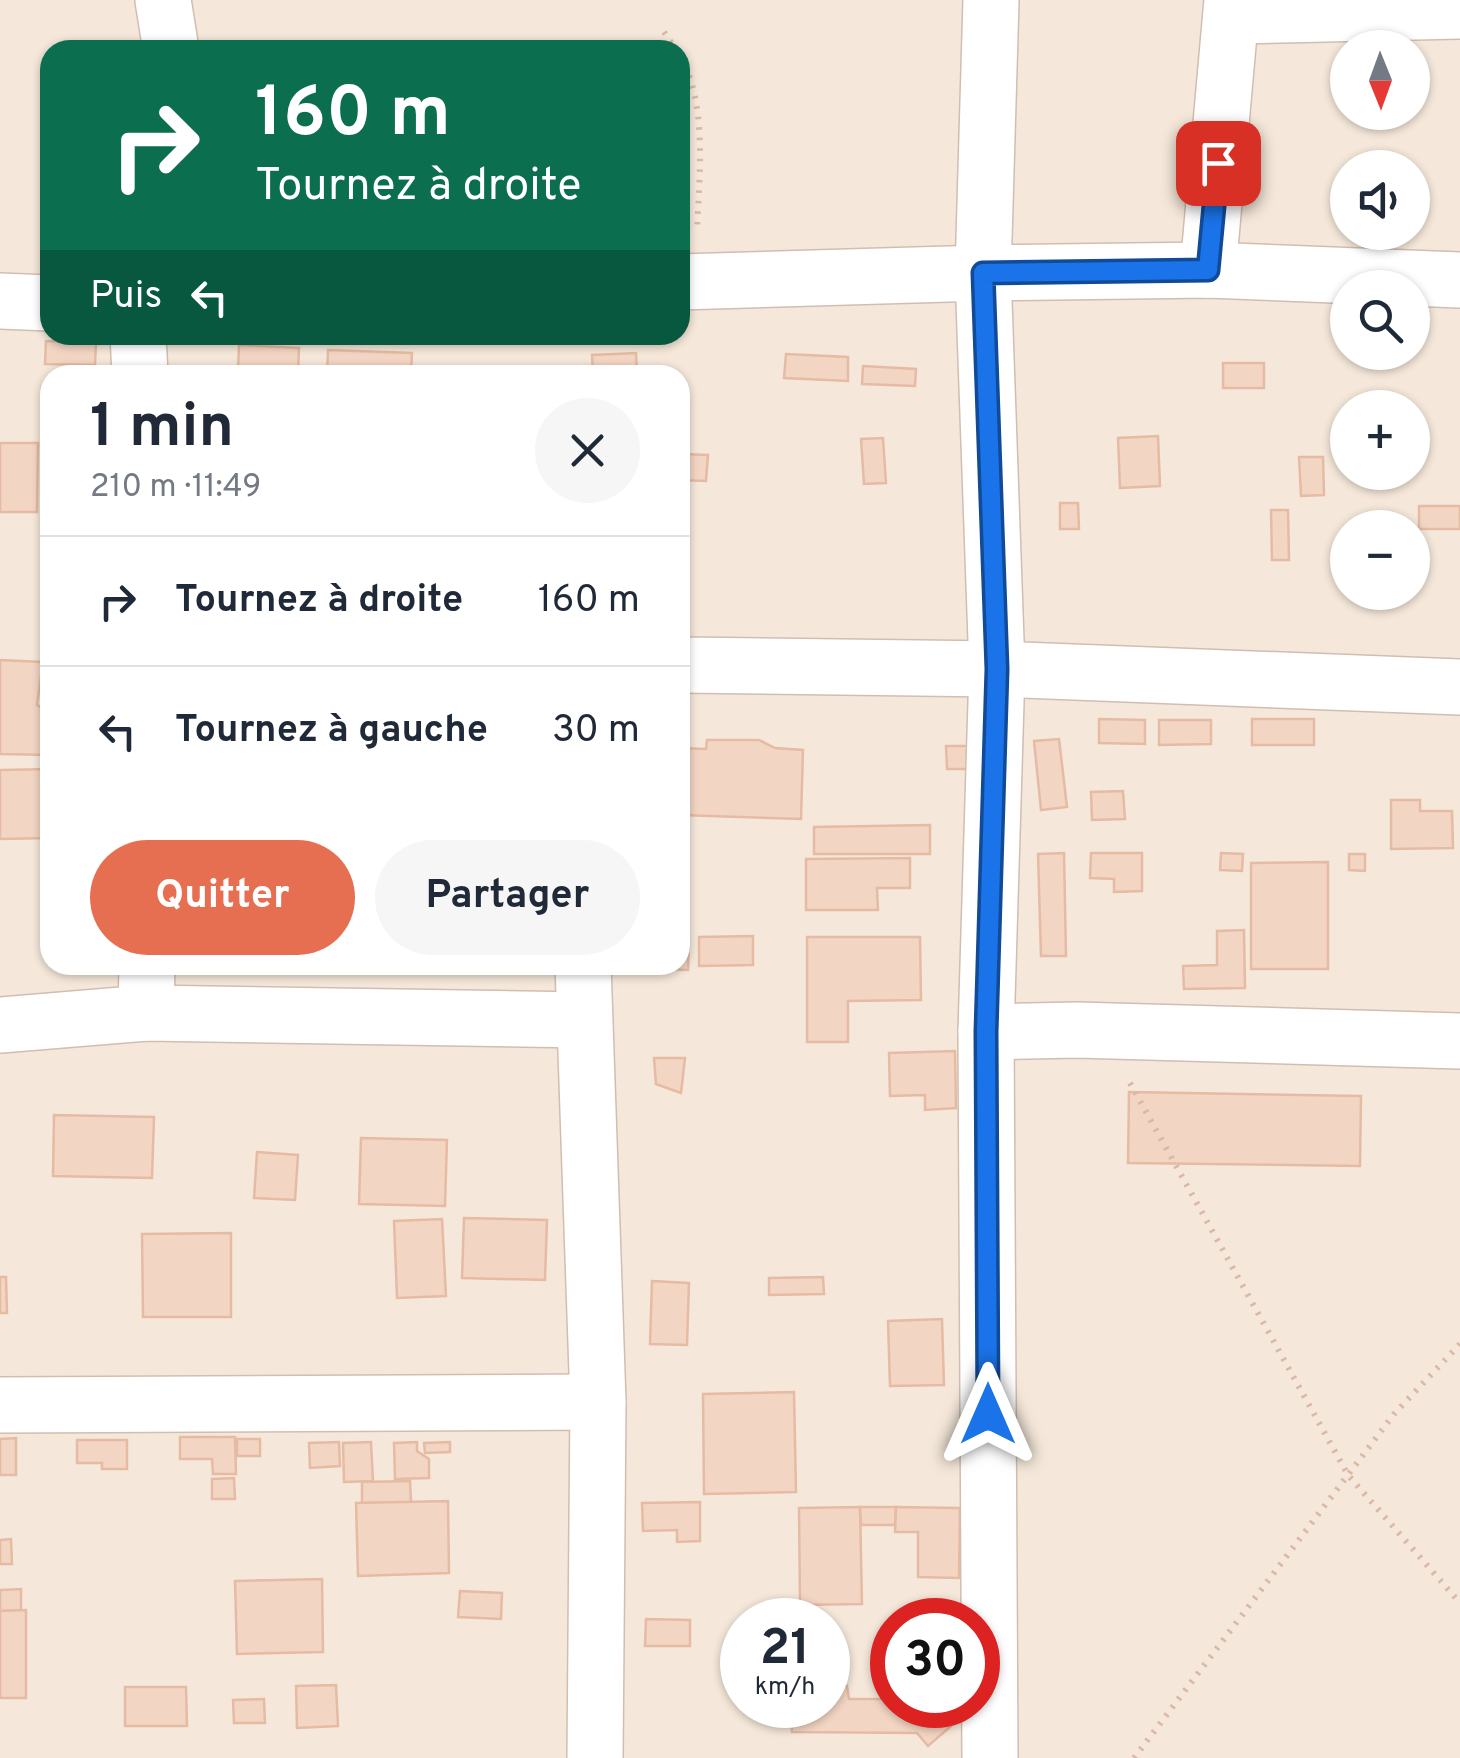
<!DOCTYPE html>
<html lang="fr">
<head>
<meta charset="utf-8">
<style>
  body { margin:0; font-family:Overpass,sans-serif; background:#f6f6f7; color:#1f2937; height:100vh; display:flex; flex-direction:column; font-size:38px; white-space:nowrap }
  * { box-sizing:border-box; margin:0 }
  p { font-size:32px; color:#747a83 }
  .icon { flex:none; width:55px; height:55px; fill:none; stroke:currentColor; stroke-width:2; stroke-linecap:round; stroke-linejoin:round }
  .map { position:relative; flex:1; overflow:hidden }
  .details { position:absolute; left:40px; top:365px; width:650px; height:610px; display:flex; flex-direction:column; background:#fff; border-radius:30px; box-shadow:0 2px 8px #0004 }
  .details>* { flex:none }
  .guide { position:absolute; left:40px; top:40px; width:650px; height:305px; border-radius:30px; box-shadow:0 2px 8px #0004; background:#0b6e4f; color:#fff; overflow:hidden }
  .needle { width:65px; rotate:179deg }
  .controls { position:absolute; left:1330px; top:30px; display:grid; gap:20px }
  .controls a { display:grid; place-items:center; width:100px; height:100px; border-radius:50%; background:#fff; box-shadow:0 2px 8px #0004; font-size:50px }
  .speed { position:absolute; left:720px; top:1598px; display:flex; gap:20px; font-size:50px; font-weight:700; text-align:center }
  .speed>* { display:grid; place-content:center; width:130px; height:130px; border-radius:50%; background:#fff; box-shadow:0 2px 8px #0004; line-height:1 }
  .speed small { font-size:25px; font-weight:400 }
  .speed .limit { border:15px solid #d22; background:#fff; color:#111 }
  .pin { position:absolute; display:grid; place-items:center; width:85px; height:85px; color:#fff; margin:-42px; border-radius:20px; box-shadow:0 5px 15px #0006 }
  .me { position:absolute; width:110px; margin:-55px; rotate:0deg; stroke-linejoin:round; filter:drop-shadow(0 0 8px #0008) }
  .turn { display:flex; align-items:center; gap:35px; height:210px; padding:0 50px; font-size:45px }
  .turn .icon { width:130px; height:130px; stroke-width:2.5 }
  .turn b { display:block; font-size:70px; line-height:85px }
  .then { display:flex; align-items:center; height:95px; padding:0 50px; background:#0003; gap:20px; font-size:38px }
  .round { display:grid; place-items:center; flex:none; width:105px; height:105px; border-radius:52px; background:#f6f6f7 }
  .head { display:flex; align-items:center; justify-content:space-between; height:170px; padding:0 50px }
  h1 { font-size:60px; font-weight:700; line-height:75px }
  .primary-button { display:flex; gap:20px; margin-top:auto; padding:20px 50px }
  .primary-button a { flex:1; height:115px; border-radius:60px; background:#e76f51; color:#fff; font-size:40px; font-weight:700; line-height:115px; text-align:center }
  .primary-button a+a { background:#f6f6f7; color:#1f2937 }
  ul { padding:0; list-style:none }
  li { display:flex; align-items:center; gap:30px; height:130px; padding:0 50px; border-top:2px solid #e0e1e3 }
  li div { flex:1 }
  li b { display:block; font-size:38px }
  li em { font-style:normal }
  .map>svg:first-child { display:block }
</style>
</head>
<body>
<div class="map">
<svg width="1460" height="1758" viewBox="0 0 1460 1758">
  <rect width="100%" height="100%" fill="#fdf6ec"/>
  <path fill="#f5e8da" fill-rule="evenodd" d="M0,0H1460V1758H0ZM1348,48H1412V112H1348ZM50,50H680V335H50ZM1348,168H1412V232H1348ZM1348,288H1412V352H1348ZM50,375H680V965H50ZM1348,408H1412V472H1348ZM1348,528H1412V592H1348ZM742,1620H828V1705H742ZM892,1620H978V1705H892Z"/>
  <g fill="#f3d5c3" stroke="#e6bba3" stroke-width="2.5">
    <polygon points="46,341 96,342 95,365 45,364"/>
    <polygon points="239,345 299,348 298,374 238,371"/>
    <polygon points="328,350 412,353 411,375 327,375"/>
    <polygon points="636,353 637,374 593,375 592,355"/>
    <polygon points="786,354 848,357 848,381 784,378"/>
    <rect x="1223" y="363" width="41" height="25"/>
    <polygon points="863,366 916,369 915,386 862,384"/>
    <polygon points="1158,436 1160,486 1120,488 1118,438"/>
    <polygon points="883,438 886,483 864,484 861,439"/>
    <polygon points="0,443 38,443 37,512 0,512"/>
    <polygon points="680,454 708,455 706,481 680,480"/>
    <polygon points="1299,457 1323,457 1324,495 1301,496"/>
    <polygon points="1060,503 1078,503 1079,529 1060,529"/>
    <rect x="1419" y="506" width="41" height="23"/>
    <polygon points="1271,510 1288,510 1289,560 1272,560"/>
    <polygon points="0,660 43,662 37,705 50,712 50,755 0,754"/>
    <polygon points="1099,719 1145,720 1145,744 1099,743"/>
    <rect x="1252" y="719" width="62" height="26"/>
    <polygon points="1159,720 1211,720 1211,744 1159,745"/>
    <polygon points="1059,739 1067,807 1041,810 1034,741"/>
    <polygon points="707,740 759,740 775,748 803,750 801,819 680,815 680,748 706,749"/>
    <polygon points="946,746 976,746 977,769 947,769"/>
    <polygon points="50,769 50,838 0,839 0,770"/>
    <polygon points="1123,791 1125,819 1092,820 1091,792"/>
    <polygon points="1391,800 1420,800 1420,811 1452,811 1453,848 1391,849"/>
    <polygon points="930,825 930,854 814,854 814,827"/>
    <polygon points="1064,853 1066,956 1041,956 1038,854"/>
    <polygon points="1091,853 1142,853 1142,891 1114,892 1114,879 1090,878"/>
    <polygon points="1221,853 1243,854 1242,871 1220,870"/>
    <polygon points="1349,854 1365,854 1365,871 1349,870"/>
    <polygon points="910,858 910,888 877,888 878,910 806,910 806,859"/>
    <polygon points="1328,862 1328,969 1251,969 1251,863"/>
    <polygon points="1244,930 1245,988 1184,989 1183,966 1217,965 1217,931"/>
    <polygon points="753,936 753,965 699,966 699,937"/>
    <polygon points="807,937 920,937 921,1000 848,1001 848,1042 807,1042"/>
    <polygon points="680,940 689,941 688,970 658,969 658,965 680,965"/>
    <polygon points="955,1051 956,1108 925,1110 925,1095 890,1096 889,1053"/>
    <polygon points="654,1058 685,1058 681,1093 656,1084"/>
    <polygon points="1129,1092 1361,1096 1360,1166 1128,1163"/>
    <polygon points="54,1115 154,1117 152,1178 53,1176"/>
    <polygon points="361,1138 447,1140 445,1206 359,1204"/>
    <polygon points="257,1152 298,1155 295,1200 254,1198"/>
    <polygon points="464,1218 547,1220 545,1280 462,1278"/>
    <polygon points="442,1219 446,1296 397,1298 394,1221"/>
    <polygon points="231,1233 231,1317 143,1317 142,1234"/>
    <polygon points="0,1277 6,1277 7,1313 0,1313"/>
    <polygon points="823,1277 824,1294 769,1295 769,1278"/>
    <polygon points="652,1281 689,1283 687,1345 650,1344"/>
    <polygon points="942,1319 944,1385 890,1386 888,1321"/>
    <polygon points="794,1392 796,1492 704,1494 703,1394"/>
    <polygon points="180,1437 235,1437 236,1474 213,1474 212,1459 180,1459"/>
    <polygon points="16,1438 16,1475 0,1475 0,1439"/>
    <rect x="237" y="1439" width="23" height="17"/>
    <polygon points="77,1440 127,1440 127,1469 102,1469 102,1463 77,1463"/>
    <polygon points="339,1442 340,1466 310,1468 309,1443"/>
    <polygon points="371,1442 373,1481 344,1482 343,1443"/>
    <polygon points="417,1442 417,1451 429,1459 429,1478 395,1479 394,1443"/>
    <polygon points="450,1442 450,1452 425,1453 424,1443"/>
    <polygon points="234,1478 235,1499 212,1499 212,1479"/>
    <polygon points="410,1481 411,1502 362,1503 362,1482"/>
    <polygon points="448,1501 449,1573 358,1576 356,1503"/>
    <polygon points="700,1502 700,1541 677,1542 677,1530 643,1531 642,1503"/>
    <polygon points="860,1507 862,1604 800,1605 799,1508"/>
    <polygon points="860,1507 896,1507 895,1525 861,1525"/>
    <polygon points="896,1507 960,1508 959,1578 918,1577 918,1532 895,1532"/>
    <polygon points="11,1539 12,1564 0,1564 0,1540"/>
    <polygon points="322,1579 323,1652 237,1654 235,1581"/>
    <polygon points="21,1589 21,1610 0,1611 0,1590"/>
    <polygon points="460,1591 502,1593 501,1619 458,1617"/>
    <polygon points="26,1610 26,1698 0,1698 0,1611"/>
    <polygon points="791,1610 821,1610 821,1620 790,1620"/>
    <polygon points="646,1619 690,1620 690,1646 645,1646"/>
    <polygon points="892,1675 892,1705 957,1705 957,1712 948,1716 951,1726 928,1746 917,1733 792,1732 790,1705 828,1705 828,1685 847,1686 849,1699 891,1699"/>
    <polygon points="336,1685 338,1726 297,1728 296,1686"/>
    <polygon points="125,1687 186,1687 187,1726 125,1726"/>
    <polygon points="264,1699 265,1723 234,1723 233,1700"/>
  </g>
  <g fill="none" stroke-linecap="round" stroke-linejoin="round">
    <defs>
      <g id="street">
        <polyline points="163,0 171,50"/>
        <polyline points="1232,16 1460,11"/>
        <polyline points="1208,270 1232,0"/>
        <polyline points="680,282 983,273 1208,270 1460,280"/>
        <polyline points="0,301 50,303"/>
        <polyline points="138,335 140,375"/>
        <polyline points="680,665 997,669 1460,687"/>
        <polyline points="583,965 598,1402 595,1758"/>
        <polyline points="146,1013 147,965"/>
        <polyline points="0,1025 146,1013 583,1020"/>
        <polyline points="986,1032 1077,1030 1460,1041"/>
        <polyline points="0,1405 598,1402"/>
        <polyline points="990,1758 986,1032 997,669 983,273 991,0"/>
      </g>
    </defs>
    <use href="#street" stroke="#d1beb0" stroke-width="58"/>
    <g stroke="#d9b8a5" stroke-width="6" stroke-dasharray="2.5 8" stroke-linecap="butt">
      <polyline points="664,32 676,50"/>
      <path d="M680,57C708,101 699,180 697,232"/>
      <polyline points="1130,1083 1348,1475 1460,1603"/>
      <polyline points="1134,1758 1394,1414 1460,1344"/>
    </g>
    <use href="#street" stroke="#fff" stroke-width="55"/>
  </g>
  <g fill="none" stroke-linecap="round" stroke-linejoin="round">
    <defs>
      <polyline id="route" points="988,1414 986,1032 997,669 983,273 1208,270 1218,163"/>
    </defs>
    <use href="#route" stroke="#114b97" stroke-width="25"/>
    <use href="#route" stroke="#1a73e8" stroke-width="18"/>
  </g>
</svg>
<div class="controls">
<a><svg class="needle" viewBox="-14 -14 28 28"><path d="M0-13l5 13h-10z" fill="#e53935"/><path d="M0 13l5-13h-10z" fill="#747a83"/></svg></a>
<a><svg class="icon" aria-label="sound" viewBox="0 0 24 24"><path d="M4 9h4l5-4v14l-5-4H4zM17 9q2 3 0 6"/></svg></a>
<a><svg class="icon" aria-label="search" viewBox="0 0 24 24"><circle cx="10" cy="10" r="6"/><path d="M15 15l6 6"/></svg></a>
<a>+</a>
<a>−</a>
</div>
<div class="speed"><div>21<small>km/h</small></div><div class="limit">30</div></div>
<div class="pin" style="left:1218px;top:163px;background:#d93025"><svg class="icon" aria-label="arrive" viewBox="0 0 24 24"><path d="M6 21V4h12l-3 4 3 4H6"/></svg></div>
<svg class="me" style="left:988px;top:1414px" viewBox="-20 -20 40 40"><path d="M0-17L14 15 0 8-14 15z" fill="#1a73e8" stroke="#fff" stroke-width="4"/></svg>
<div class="guide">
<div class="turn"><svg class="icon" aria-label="right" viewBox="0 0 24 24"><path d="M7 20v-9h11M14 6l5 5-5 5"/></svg><div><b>160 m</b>Tournez à droite</div></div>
<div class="then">Puis<svg class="icon" aria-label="left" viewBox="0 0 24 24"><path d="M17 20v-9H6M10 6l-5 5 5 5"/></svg></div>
</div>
<section class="details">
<div class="head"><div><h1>1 min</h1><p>210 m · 11:49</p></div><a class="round"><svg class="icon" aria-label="close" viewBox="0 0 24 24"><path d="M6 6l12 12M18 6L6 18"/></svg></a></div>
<ul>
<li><svg class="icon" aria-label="right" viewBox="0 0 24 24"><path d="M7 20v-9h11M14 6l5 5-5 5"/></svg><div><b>Tournez à droite</b></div><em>160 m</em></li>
<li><svg class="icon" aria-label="left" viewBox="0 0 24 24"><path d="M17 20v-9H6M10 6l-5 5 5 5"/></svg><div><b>Tournez à gauche</b></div><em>30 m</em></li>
</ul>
<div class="primary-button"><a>Quitter</a><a>Partager</a></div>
</section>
</div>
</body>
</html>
